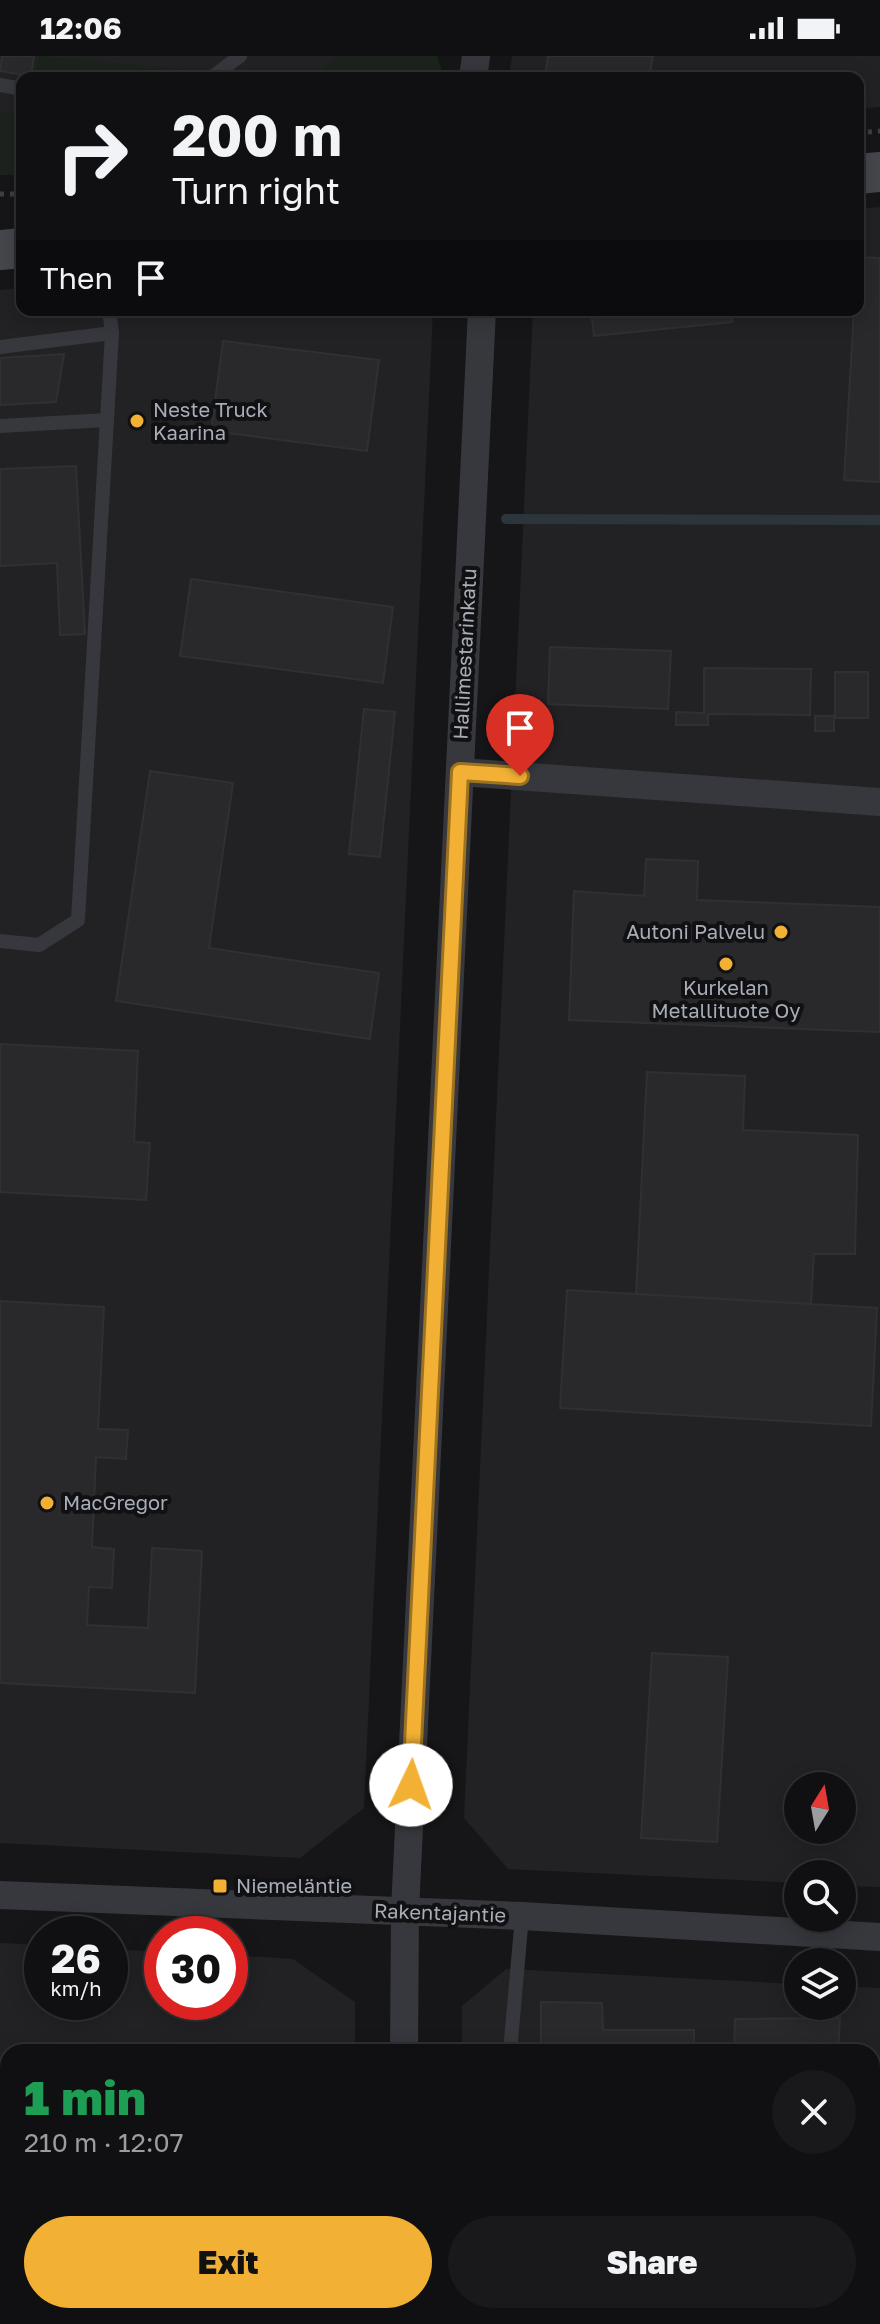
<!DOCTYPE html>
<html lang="en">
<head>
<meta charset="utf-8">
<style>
  body { margin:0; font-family:"Golos Text",sans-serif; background:#19191b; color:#f1f3f6; height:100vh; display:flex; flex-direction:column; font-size:30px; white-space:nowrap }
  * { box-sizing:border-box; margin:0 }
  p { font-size:26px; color:#9c9d9f }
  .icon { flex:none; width:44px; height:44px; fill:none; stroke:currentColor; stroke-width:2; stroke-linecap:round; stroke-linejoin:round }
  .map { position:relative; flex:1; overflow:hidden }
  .details { position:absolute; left:0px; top:1988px; width:880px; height:280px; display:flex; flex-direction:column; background:#101012; border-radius:24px 24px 0 0; box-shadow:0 4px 20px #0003,0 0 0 2px #303032 }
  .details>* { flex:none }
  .guide { position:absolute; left:16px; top:16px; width:848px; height:244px; border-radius:16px; box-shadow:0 4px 20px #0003,0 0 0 2px #303032; background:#101012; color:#f1f3f6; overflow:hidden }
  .needle { width:52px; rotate:11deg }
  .controls { position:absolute; left:784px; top:1716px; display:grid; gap:16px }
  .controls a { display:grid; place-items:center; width:72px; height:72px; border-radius:50%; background:#101012; box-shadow:0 4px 20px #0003,0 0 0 2px #303032; font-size:40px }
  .speed { position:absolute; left:24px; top:1860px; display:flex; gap:16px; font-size:40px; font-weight:700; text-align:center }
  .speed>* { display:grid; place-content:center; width:104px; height:104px; border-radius:50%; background:#101012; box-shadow:0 4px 20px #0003,0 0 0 2px #303032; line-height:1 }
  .speed small { font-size:20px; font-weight:400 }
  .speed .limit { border:12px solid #d22; background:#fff; color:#111 }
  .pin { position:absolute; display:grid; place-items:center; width:68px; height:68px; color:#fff; margin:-82px -34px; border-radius:50% 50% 50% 0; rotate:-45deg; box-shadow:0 0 8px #0007 }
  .pin .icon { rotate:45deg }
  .me { position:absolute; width:88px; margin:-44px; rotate:3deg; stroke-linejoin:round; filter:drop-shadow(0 0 6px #0008) }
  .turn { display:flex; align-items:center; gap:28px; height:168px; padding:0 24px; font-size:36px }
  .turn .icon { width:104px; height:104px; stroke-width:2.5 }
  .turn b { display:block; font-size:56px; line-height:68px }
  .then { display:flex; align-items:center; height:76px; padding:0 24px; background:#0003; gap:16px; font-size:30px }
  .round { display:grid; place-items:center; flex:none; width:84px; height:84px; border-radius:42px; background:#19191b }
  .head { display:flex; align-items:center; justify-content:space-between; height:136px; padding:0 24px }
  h1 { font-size:48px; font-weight:800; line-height:60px; color:#1e9e55 }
  .button { display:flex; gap:16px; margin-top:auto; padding:16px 24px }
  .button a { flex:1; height:92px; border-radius:48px; background:#f2b134; color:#111; font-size:32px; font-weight:800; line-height:92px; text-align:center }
  .button a+a { background:#19191b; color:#f1f3f6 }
  .status { display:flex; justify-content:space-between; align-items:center; height:56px; padding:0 40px; background:#101012; direction:ltr }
  .status svg { height:22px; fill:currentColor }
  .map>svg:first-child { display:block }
</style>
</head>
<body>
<div class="status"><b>12:06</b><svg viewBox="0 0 49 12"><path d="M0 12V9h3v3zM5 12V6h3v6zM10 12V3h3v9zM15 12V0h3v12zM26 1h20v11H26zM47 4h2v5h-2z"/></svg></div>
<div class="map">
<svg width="880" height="2268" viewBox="0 0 880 2268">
  <rect width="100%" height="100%" fill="#161618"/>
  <g fill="#222225" fill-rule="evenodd">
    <polygon points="0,0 422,0 419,22 22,22 22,112 0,114"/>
    <polygon points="512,0 880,0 880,51 858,53 858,22 509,22"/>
    <path d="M880,151V1831L842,1830V1818H798V1827L508,1813L464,1762L533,254H858V153ZM798,1730H842V1774H798Z"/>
    <polygon points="22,232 22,254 433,254 364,1752 300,1802 0,1787 0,234"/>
    <polygon points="0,1887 42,1889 42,1946 110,1946 110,1893 162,1896 162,1946 230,1946 230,1899 293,1903 355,1946 355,1996 8,1996 8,2260 354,2260 354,2268 0,2268"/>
    <polygon points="506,1913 798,1928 798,1950 842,1950 842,1930 880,1932 880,2268 461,2268 461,2260 872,2260 872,1996 462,1996 462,1950"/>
  </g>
  <g fill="#1c231d">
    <polygon points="39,0 191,14 189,22 35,22"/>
    <polygon points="335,0 437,0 441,12 440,22 312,22"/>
    <polygon points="0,57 22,59 22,119 0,119"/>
  </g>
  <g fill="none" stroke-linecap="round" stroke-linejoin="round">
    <polyline stroke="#2c353c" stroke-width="10" points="506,463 880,464"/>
  </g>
  <g fill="#29292c" stroke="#303034" stroke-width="2">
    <polygon points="2,0 34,0 31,20 0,15"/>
    <polygon points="548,0 653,0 649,22 545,22"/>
    <polygon points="858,201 880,202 880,426 844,424 854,254 858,254"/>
    <polygon points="591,254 731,254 732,266 594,280"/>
    <polygon points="223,285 379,304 367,395 211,375"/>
    <polygon points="64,298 56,346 0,349 0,302"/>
    <polygon points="76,410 85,578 60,579 57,507 0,510 0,413"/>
    <polygon points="191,523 393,551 383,627 180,600"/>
    <polygon points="550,591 671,595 668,653 548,648"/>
    <polygon points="704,612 811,613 810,659 708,658 708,669 676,669 676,656 704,657"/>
    <polygon points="835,616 868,616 868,662 834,662 834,675 815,675 815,660 835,660"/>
    <polygon points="364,653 395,656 380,801 349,798"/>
    <polygon points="150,715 233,727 209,892 379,917 370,983 116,945"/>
    <polygon points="646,803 698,805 697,844 880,851 880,976 569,964 574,835 644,840"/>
    <polygon points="0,988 138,995 134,1086 150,1087 146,1144 0,1136"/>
    <polygon points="647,1016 745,1020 743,1074 858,1079 855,1198 814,1198 811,1248 636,1238"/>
    <polygon points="567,1234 877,1252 871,1370 560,1352"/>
    <polygon points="0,1245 104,1251 98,1373 128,1374 126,1403 96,1401 92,1491 114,1493 112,1532 89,1531 87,1569 148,1572 152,1492 202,1495 195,1637 0,1627"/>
    <polygon points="652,1597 728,1601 717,1786 641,1782"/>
    <polygon points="541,1946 602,1947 603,1974 694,1974 694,1996 541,1996"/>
    <polygon points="840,1962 838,1996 734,1996 735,1963"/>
    <rect x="872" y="2074" width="8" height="73"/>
    <rect x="609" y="2260" width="71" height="8"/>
  </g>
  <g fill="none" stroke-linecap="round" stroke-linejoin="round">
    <g stroke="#3d3f44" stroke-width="5" stroke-dasharray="4 6" stroke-linecap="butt">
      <polyline points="858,77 880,75"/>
      <polyline points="0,138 22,138"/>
    </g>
    <g stroke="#37383d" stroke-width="14">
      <polyline points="211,22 240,0"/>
      <polyline points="0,29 22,33"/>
      <polyline points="0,291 112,277"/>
      <polyline points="0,370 107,364"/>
      <polyline points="0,885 39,889 78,864 112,277 109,254"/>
      <polyline points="510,1996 522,1860"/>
    </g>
    <g stroke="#37383d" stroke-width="28">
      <polyline points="473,22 476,0"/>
      <polyline points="460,716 880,746"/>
      <polyline points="0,1839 522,1860 880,1881"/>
      <polyline points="404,1996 405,1855 482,254"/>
      <polyline points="404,2260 404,2268"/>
    </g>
    <g stroke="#45474d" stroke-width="40">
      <polyline points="858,118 880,116"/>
      <polyline points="0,194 22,192"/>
    </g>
  </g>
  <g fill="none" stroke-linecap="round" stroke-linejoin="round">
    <defs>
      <polyline id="route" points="411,1729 460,716 520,720"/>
    </defs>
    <use href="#route" stroke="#9d7322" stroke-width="20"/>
    <use href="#route" stroke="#f2b134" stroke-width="14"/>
  </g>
  <g fill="#f2b134" stroke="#111113" stroke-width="3">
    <circle cx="137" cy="365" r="8"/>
    <circle cx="781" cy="876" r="8"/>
    <circle cx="726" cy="908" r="8"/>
    <circle cx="47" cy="1447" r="8"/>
    <rect x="212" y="1822" width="16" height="16" rx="4"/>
  </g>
  <g text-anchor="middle" stroke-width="8" stroke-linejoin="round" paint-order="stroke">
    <g font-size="20" fill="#a8adb8" stroke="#111113" text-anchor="start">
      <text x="153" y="361">Neste Truck<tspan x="153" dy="23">Kaarina</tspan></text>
      <text x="765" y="883" text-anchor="end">Autoni Palvelu</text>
      <text x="726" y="939" text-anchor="middle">Kurkelan<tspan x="726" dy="23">Metallituote Oy</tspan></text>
      <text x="63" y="1454">MacGregor</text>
      <text x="236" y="1837">Niemeläntie</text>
    </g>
    <g font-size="20" fill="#a8adb8" stroke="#111113">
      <text transform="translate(465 598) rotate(-87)" y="7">Hallimestarinkatu</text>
      <text transform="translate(440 1857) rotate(2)" y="7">Rakentajantie</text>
    </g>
  </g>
</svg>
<div class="controls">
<a><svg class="needle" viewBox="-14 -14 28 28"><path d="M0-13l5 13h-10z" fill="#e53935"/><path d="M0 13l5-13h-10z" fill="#9c9d9f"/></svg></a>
<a><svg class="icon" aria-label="search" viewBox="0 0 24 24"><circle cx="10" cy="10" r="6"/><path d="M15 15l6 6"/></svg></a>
<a><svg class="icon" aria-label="layers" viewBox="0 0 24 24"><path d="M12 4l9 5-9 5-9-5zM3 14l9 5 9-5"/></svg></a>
</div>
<div class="speed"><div>26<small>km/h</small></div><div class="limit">30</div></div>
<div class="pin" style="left:520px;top:720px;background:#d93025"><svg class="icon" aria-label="arrive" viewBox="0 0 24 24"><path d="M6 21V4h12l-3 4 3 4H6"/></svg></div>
<svg class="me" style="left:411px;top:1729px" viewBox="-20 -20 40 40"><circle r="19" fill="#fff"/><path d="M0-13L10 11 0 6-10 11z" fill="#f2b134"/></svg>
<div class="guide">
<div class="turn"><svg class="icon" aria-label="right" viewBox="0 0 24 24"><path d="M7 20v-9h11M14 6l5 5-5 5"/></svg><div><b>200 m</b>Turn right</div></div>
<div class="then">Then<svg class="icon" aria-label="arrive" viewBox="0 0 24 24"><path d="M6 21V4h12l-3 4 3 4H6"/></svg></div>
</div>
<section class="details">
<div class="head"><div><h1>1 min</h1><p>210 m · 12:07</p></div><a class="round"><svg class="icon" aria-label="close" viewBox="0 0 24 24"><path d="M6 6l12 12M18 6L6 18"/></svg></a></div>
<div class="button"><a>Exit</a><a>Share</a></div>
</section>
</div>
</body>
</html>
